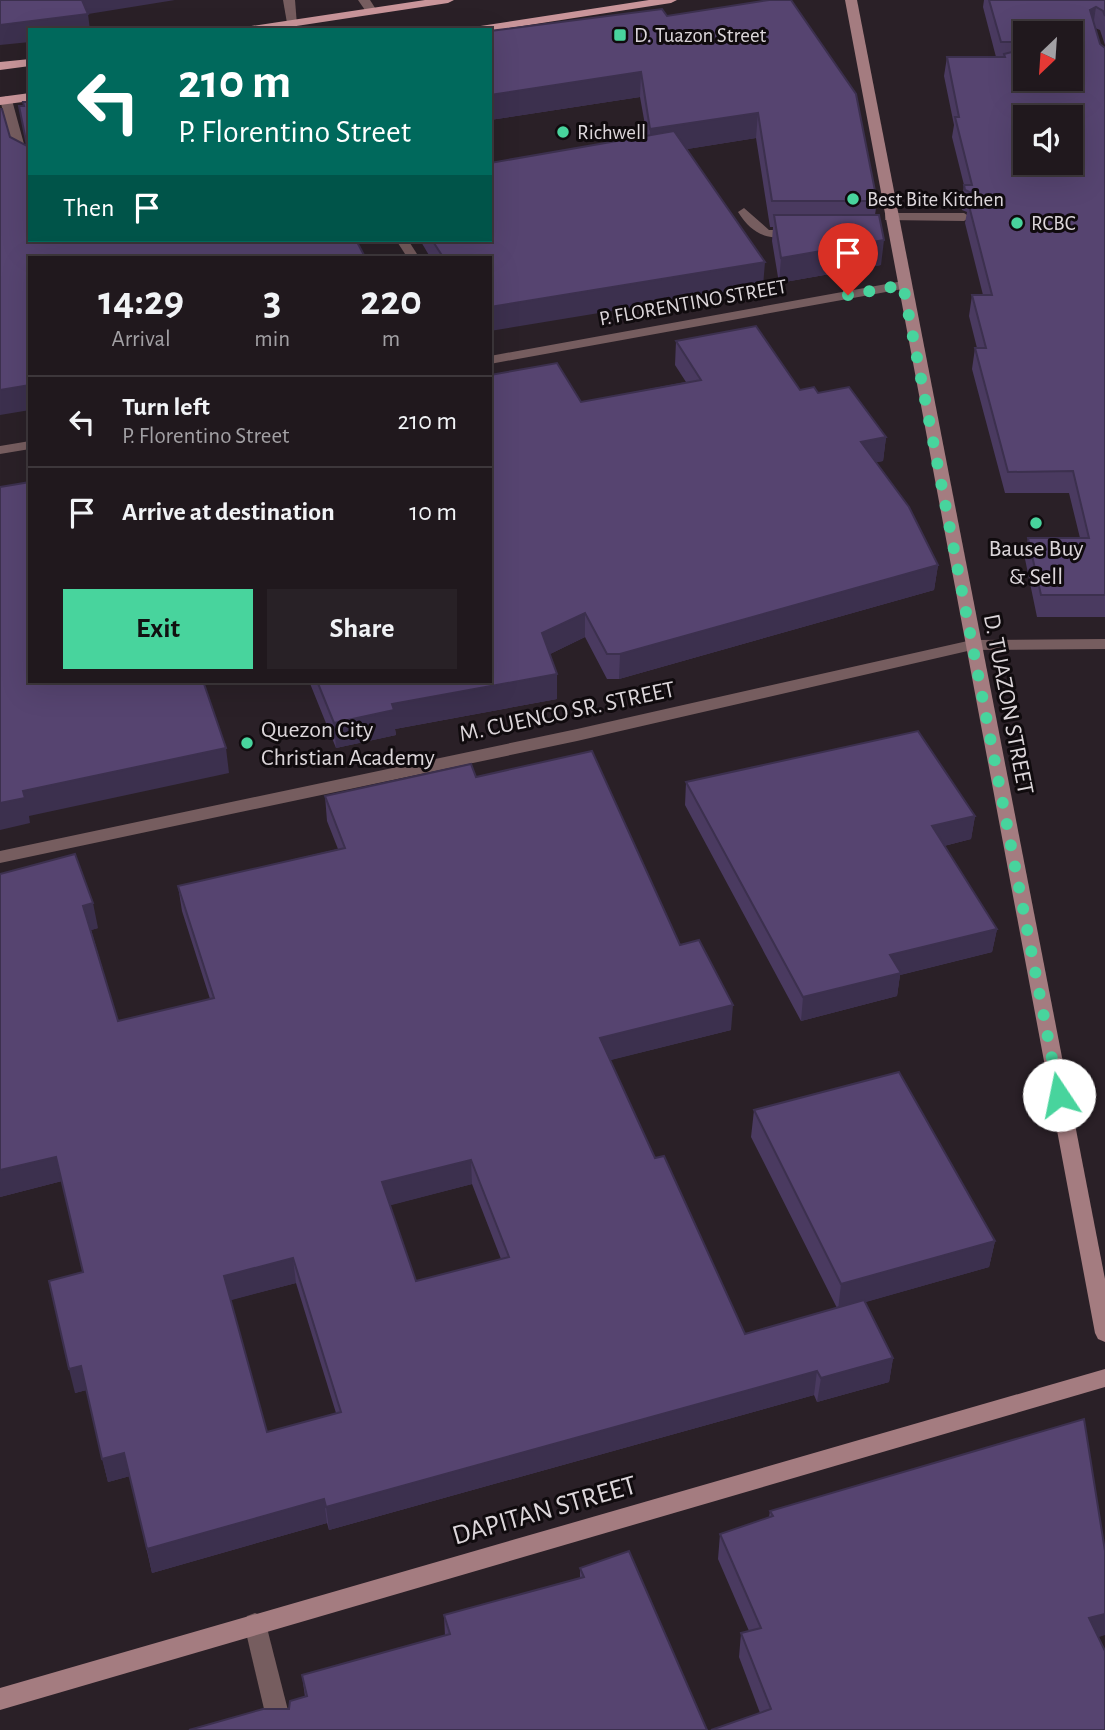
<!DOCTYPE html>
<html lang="en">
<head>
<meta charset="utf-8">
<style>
  body { margin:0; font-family:"Alegreya Sans",sans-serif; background:#282126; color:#f1f3f6; height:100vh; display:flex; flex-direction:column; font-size:26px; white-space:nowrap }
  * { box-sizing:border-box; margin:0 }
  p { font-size:23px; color:#a2a0a4 }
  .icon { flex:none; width:38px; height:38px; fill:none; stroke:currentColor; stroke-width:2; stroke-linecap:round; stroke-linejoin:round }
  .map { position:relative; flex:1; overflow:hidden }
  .side { position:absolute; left:28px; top:256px; width:464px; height:427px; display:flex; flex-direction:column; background:#20181d; border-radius:0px; box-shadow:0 7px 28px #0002,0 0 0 2px #3d373b }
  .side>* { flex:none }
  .banner { position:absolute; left:28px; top:28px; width:464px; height:214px; border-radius:0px; box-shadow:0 7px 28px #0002,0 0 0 2px #3d373b; background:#00695c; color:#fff; overflow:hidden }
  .needle { width:46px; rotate:205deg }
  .buttons { position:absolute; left:1013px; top:21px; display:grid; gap:14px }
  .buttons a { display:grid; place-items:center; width:70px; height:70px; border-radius:0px; background:#20181d; box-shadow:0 7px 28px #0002,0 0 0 2px #3d373b; font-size:35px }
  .pin { position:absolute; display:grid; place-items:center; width:60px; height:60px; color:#fff; margin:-72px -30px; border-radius:50% 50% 50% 0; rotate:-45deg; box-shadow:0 0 7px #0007 }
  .pin .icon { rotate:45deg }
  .me { position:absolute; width:77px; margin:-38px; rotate:349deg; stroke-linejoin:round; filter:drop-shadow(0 0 5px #0008) }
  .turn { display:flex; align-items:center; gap:24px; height:147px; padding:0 35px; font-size:32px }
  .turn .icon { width:91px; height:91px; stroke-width:2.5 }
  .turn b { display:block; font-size:49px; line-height:60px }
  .then { display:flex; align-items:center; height:66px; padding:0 35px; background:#0003; gap:14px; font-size:26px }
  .eta { display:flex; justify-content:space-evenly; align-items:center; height:119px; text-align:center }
  .eta b { font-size:42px; font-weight:700; line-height:49px }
  .action { display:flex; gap:14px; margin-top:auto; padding:14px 35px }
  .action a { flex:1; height:80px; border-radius:0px; background:#48d49d; color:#111; font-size:28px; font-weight:700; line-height:80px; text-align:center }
  .action a+a { background:#282126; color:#f1f3f6 }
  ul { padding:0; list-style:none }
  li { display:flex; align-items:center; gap:21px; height:91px; padding:0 35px; border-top:2px solid #3d373b }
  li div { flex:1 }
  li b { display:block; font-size:26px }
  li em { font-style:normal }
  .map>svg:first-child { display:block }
</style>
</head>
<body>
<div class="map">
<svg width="1105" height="1730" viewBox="0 0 1105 1730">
  <rect width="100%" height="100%" fill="#2a2027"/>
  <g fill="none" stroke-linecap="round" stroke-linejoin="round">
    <g fill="#765d5f" fill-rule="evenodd">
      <polygon points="283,0 295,0 297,25 287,23"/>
      <polygon points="358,0 370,0 377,11 375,13 367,13"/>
      <polygon points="6,96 12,100 30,166 16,159 0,100"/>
      <path d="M744,208L769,230H796L802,234C797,238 793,238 786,238C762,238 751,232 738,212Z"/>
      <polygon points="890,213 964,213 970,217 964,221 885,220 885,214"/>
      <polygon points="396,240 408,240 419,257 407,257"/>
    </g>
    <g fill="#765d5f" fill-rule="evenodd">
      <polygon points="903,281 908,282 908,288 490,364 490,356"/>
      <polygon points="30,441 30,449 0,454 0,446"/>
      <polygon points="1105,639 1105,649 972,650 577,741 0,863 0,851 577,729 972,640"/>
      <polygon points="255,1613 263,1616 266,1624 293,1730 269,1730 244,1624 247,1616"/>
    </g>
    <g fill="#a47c80" fill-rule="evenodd">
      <polygon points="845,0 857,0 1105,1279 1105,1342 1098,1339 1095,1333"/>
      <polygon points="1105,1369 1105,1387 0,1710 0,1688"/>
    </g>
    <g fill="#c9959a" fill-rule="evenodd">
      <polygon points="425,0 454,0 448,3 270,30 239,30 245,27"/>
      <polygon points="649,0 677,0 671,3 490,31 468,30 474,27"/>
      <polygon points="30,59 30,66 0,70 0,62"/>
      <polygon points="30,93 30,101 0,105 0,97"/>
    </g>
  </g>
  <g fill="#4a3a60" fill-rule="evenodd">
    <polygon points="984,0 1105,0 1105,45 1100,30 1095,28 1100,44 1105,48 1105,617 1037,617 1025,559 1028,538 1080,538 1069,493 1005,493 972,369 975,348 977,348 969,316 972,295 983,295 965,223 967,212 962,210 961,206 964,185 952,137 954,125 944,76 947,57 996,57 983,7"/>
    <polygon points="667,16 877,201 875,215 881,265 779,283 772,241 773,227 770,227 756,138 687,149 763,286 490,257 430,257 420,240 490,240 647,136 640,97 490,120"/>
    <polygon points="676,341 800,390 818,393 886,437 883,461 876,462 938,565 934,590 619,679 607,679 585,637 550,654 557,699 395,729 396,735 336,748 309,681 490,681 581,402 686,382 675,365"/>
    <path d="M476,777L680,945L731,1030L610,1060L655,1158L745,1334L837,1308L751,1137L754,1110L995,1241L989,1267L865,1302L893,1358L889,1382L817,1402L814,1395L329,1530L327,1523L152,1573L130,1476L108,1482L86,1390L75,1393L83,1272L62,1181L0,1197V874L98,928L91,930L118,1021L210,999L182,911L178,886L338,849L327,821L325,796ZM472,1184L501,1259L416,1281L390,1205ZM296,1283L336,1413L267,1432L230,1300Z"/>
    <polygon points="686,782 975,816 971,839 944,846 997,929 992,952 900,975 897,996 801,1021 685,805"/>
    <polygon points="770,1511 1098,1637 760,1713 739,1657 741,1633 749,1631 718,1559 720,1534 769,1517"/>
    <polygon points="580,1568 707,1730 289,1709 305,1697 302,1675 445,1636 444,1615 580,1578"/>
  </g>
  <g fill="#3c304e">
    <polygon points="80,0 175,0 82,15"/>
    <polygon points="1096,7 1093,27 1090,10"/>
    <polygon points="88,14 90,30 30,30 30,42 0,45 0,25"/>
    <polygon points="641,72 640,97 490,120 490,95"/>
    <polygon points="758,113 756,138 650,155 650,129"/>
    <polygon points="884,240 881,265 779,283 781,258"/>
    <polygon points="765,262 763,286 490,331 490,307"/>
    <polygon points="30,385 30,410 0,415 0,390"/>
    <polygon points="886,437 883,461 858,466 861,442"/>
    <polygon points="938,565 934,590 619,679 620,654"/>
    <polygon points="585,613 585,637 542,658 542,633"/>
    <polygon points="557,674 557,699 395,729 396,735 336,748 334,723 392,704"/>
    <polygon points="226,748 229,773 29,816 30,823 0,830 0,803 23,791"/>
    <polygon points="975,816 971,839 928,850 932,826"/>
    <polygon points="93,903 98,928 88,931 83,906"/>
    <polygon points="997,929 992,952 900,975 897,996 801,1021 803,997 890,955"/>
    <polygon points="733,1005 731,1030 599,1063 600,1038"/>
    <polygon points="56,1157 62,1181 0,1197 0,1170"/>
    <polygon points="471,1160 472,1184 384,1207 382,1182"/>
    <polygon points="995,1241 989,1267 838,1310 841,1284"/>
    <polygon points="293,1258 296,1283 228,1301 224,1276"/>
    <polygon points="893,1358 889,1382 817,1402 821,1378"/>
    <polygon points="81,1366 87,1390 75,1393 69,1369"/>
    <polygon points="817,1371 814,1395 329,1530 326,1507"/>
    <polygon points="124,1453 130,1476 108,1482 102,1459"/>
    <polygon points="324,1499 327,1523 152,1573 147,1549"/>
    <polygon points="1105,1614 1105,1635 1081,1643 1089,1618"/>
  </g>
  <g fill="#564470" stroke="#3c304e" stroke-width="2" fill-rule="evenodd">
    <polygon points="0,0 82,0 88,14 0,25"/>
    <polygon points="769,0 791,0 856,94 877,201 772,201 758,113 650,129 641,72 490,95 490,31 662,9 667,16"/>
    <path d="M989,0H1105V16L1103,11L1096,7L1090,10L1100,44L1105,48V595H1041L1028,538H1089L1073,471L1008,472L975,348H986L972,295H992L968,202L974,201V194L965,190L964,185H972L955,117H959L947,57H1005L1004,54L1020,50L1015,42H1001ZM1026,33H1071V79H1026ZM1026,117H1071V163H1026Z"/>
    <polygon points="23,102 30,102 30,240 356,240 365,257 30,257 30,385 0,390 0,109 2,109 10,137 27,146 19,106 24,106"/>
    <polygon points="674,131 765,262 490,307 490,257 443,257 432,240 490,240 490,163"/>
    <polygon points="774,215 879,215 884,240 781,258"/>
    <polygon points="756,326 800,390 814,387 818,393 849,387 886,437 861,442 909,507 938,565 620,654 607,654 585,613 542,633 557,674 392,704 394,710 334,723 317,681 490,681 490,375 557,363 581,402 701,380 676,341"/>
    <polygon points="30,482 30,681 203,681 226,748 23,791 25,798 0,803 0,487"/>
    <polygon points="918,731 975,816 932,826 997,929 890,955 901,973 803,997 686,782"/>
    <path d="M592,751L680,945L699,940L733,1005L600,1038L655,1158L664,1156L745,1334L864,1300L893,1358L821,1378L817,1371L326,1507L324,1499L147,1549L124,1453L102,1459L81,1366L69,1369L49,1281L83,1272L56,1157L0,1170V874L75,854L93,903L83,906L118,1021L214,998L178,886L345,848L325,796L471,764L476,777ZM471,1160L509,1257L416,1281L382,1182ZM293,1258L341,1412L267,1432L224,1276Z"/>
    <polygon points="899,1072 995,1241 841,1284 754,1110"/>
    <polygon points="1084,1419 1105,1551 1105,1614 1089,1618 1105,1651 1105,1730 711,1730 771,1709 741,1633 761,1628 720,1534 773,1516 770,1511"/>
    <polygon points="629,1551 707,1730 189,1730 263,1709 289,1709 290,1701 307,1696 302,1675 450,1634 444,1615 584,1577 580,1568"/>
  </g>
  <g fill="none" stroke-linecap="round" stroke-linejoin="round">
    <polyline stroke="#48d49d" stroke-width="12" stroke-dasharray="0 21.6" points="848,295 903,285 1059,1095"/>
  </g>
  <g fill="#48d49d" stroke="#100b0e" stroke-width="2.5">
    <rect x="613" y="28" width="14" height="14" rx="3.5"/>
    <circle cx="563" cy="132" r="7"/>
    <circle cx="853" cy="199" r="7"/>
    <circle cx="1017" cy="223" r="7"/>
    <circle cx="1036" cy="523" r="7"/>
    <circle cx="247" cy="743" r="7"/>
  </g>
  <g text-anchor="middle" stroke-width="6" stroke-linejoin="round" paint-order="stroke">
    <g font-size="21" fill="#dcd6da" stroke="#100b0e" text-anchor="start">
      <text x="634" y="42">D. Tuazon Street</text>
      <text x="577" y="139">Richwell</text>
      <text x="867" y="206">Best Bite Kitchen</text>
      <text x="1031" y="230">RCBC</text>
    </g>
    <g font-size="21" fill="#dcd6da" stroke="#100b0e">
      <text transform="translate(693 302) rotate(-10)" y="7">P. FLORENTINO STREET</text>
    </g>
    <g font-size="24" fill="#dcd6da" stroke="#100b0e">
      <text x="1036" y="556">Bause Buy<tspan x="1036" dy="28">&amp; Sell</tspan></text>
      <text x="261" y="737" text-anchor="start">Quezon City<tspan x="261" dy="28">Christian Academy</tspan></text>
    </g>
    <g font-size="24" fill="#dcd6da" stroke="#100b0e">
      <text transform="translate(1009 704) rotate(79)" y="8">D. TUAZON STREET</text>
      <text transform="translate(567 711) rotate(-12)" y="8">M. CUENCO SR. STREET</text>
    </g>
    <g font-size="28" fill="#dcd6da" stroke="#100b0e">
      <text transform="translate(544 1509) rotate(-16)" y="10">DAPITAN STREET</text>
    </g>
  </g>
</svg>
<div class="buttons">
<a><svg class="needle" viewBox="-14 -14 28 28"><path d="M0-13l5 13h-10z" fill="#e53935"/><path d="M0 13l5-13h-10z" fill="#a2a0a4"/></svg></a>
<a><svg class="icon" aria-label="sound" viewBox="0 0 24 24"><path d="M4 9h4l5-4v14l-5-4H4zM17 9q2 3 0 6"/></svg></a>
</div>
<div class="pin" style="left:848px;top:295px;background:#d93025"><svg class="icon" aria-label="arrive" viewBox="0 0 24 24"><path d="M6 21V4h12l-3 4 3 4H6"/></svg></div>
<svg class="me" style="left:1059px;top:1095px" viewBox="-20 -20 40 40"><circle r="19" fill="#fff"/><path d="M0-13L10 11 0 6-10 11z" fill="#48d49d"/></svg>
<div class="banner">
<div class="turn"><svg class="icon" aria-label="left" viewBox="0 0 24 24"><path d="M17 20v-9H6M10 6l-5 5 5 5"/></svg><div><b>210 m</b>P. Florentino Street</div></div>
<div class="then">Then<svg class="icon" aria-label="arrive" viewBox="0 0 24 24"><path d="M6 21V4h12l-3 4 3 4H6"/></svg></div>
</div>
<section class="side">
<div class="eta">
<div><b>14:29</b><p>Arrival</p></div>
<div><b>3</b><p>min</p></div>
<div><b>220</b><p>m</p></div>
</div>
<ul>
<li><svg class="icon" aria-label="left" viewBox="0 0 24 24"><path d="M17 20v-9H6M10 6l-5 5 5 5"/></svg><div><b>Turn left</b><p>P. Florentino Street</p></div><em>210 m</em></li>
<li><svg class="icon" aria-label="arrive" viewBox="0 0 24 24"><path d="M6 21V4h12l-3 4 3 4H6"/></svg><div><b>Arrive at destination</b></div><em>10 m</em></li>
</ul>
<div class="action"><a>Exit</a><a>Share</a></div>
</section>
</div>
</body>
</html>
